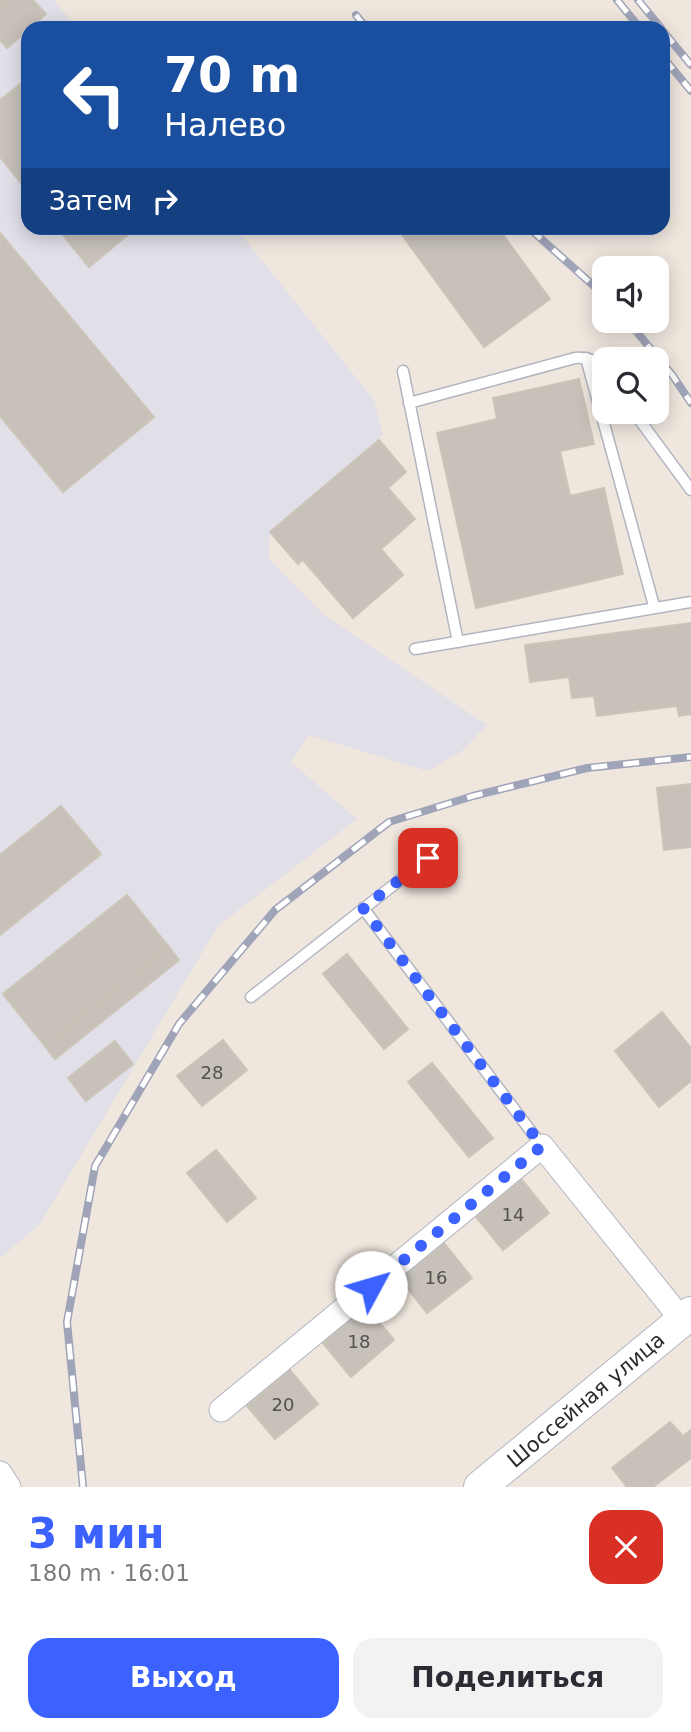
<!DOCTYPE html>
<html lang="ru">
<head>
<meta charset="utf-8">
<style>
  body { margin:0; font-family:"DejaVu Sans",sans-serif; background:#f2f2f3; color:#2b2b33; height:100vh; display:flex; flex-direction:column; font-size:26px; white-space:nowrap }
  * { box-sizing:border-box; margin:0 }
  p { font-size:23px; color:#7c7c81 }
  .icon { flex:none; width:38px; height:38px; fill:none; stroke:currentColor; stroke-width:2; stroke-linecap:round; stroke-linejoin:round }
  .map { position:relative; height:1487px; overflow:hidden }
  .drawer { display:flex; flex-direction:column; background:#fff; flex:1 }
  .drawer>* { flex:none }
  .hud { position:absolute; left:21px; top:21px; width:649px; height:214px; border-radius:21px; box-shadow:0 4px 18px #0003; background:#1a4fa0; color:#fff; overflow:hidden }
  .tools { position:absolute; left:592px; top:256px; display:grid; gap:14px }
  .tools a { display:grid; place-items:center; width:77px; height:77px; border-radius:14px; background:#fff; box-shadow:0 4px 18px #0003; font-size:35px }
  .pin { position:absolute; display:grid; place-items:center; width:60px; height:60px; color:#fff; margin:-30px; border-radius:14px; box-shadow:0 4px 10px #0006 }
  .me { position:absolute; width:77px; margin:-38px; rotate:51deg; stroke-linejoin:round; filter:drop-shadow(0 0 5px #0008) }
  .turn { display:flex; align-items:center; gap:24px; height:147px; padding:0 28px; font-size:32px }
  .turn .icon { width:91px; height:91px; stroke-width:2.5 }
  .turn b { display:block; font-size:49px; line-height:60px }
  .then { display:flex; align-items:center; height:66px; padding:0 28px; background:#0003; gap:14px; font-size:26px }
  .round { display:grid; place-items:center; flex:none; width:74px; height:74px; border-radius:21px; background:#f2f2f3 }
  .head { display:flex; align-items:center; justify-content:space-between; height:119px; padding:0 28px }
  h1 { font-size:42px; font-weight:700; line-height:52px; color:#3b62ff }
  .button { display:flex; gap:14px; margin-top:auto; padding:14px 28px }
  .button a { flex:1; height:80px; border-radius:21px; background:#3b62ff; color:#fff; font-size:28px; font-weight:700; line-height:80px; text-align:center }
  .button a+a { background:#f2f2f3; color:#2b2b33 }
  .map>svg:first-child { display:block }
</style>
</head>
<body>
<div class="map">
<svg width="691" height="1487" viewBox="0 0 691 1487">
  <rect width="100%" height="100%" fill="#efe7de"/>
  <polygon fill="#e1dfe7" points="0,0 54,0 77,28 28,28 28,228 236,228 374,400 383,435 270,532 269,559 324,615 487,725 461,752 427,771 309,735 291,762 357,819 218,926 40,1224 0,1258"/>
  <g fill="#c7c1ba" stroke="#cbc4b7" stroke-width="2">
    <polygon points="0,0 33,0 46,14 7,48 0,40"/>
    <polygon points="28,78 28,192 0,157 0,100"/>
    <polygon points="57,228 136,228 89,267"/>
    <polygon points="397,228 498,228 550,299 484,347"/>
    <polygon points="0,233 154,417 63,492 0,416"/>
    <polygon points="579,379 594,444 560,451 570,496 604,488 623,574 476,608 437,433 497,419 493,398"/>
    <polygon points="379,440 406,472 388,488 415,519 381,549 403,575 353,618 303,560 298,564 270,532"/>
    <polygon points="691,623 691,714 679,716 677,706 597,716 594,696 572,698 569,677 530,682 525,645"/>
    <polygon points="691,784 691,847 664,850 657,788"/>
    <polygon points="61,806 101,854 0,935 0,855"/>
    <polygon points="127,895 169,947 45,1046 3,994"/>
    <polygon points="169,947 179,960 55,1059 45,1046"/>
    <polygon points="347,954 408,1029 384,1049 323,974"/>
    <polygon points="662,1012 691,1048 691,1081 659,1107 615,1051"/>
    <polygon points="223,1040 247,1070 202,1106 177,1076"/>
    <polygon points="115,1041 133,1064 86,1101 68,1078"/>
    <polygon points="432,1063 493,1138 469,1157 408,1082"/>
    <polygon points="216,1150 256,1198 227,1222 187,1173"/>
    <polygon points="522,1180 549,1213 503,1250 476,1217"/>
    <polygon points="444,1243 472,1278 427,1313 400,1279"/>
    <polygon points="366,1306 394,1340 351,1377 323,1343"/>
    <polygon points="290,1370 318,1404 275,1439 247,1406"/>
    <polygon points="670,1422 683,1436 691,1430 691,1458 653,1487 627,1487 612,1468"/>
  </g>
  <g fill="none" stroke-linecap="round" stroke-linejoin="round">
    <defs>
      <g id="lane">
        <polyline points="586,358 654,606"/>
        <polyline points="403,371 458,642"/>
        <path d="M409,403L575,358C588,357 596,360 604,371"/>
        <polyline points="633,411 691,490"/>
        <polyline points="415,649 691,602"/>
        <polyline points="363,908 542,1146"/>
        <polyline points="251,997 428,858"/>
      </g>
      <g id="street">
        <polyline points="221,1410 542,1146 682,1320"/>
        <polyline points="0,1473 9,1487"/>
      </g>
      <polyline id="secondary" points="480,1487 691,1313"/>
    </defs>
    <use href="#lane" stroke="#b2b5c1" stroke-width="13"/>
    <use href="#street" stroke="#b2b5c1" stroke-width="25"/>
    <use href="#secondary" stroke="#b2b5c1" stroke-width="34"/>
    <use href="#lane" stroke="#fff" stroke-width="10"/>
    <use href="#street" stroke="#fff" stroke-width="23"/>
    <use href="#secondary" stroke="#fff" stroke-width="32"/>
    <defs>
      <g id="rail">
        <polyline points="617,0 640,28"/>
        <polyline points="638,0 661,28"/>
        <polyline points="356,15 366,28"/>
        <polyline points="663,31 691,65"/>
        <polyline points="663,57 691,91"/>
        <polyline points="529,228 604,295"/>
        <polyline points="627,320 673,376 691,403"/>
        <polyline points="83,1487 67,1322 95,1166 179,1024 275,910 389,822 473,796 587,768 691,757"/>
      </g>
    </defs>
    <use href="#rail" stroke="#a0a4b8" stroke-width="8"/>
    <use href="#rail" stroke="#fff" stroke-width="5" stroke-dasharray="16" stroke-linecap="butt"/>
  </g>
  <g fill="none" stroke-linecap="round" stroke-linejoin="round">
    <polyline stroke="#3b62ff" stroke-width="12" stroke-dasharray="0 21.6" points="371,1287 542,1146 363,908 428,858"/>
  </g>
  <g text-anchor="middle" stroke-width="5" stroke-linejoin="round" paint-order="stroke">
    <g font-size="18" fill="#535150">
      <text x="212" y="1079">28</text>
      <text x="513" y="1221">14</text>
      <text x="436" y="1284">16</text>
      <text x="359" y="1348">18</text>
      <text x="283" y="1411">20</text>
    </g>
    <g font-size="21" fill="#2c2c2c" stroke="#fff">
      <text transform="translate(586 1400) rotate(-40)" y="7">Шоссейная улица</text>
    </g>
  </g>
</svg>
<div class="tools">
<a><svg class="icon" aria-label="sound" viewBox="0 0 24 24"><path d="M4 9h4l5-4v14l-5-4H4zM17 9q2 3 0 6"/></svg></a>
<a><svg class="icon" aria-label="search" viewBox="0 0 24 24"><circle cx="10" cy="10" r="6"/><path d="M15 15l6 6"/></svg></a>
</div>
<div class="pin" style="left:428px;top:858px;background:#d93025"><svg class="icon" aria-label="arrive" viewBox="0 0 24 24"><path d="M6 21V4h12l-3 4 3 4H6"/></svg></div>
<svg class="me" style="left:371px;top:1287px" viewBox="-20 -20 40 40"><circle r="19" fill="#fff"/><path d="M0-13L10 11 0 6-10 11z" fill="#3b62ff"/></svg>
<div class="hud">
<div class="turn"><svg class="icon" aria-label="left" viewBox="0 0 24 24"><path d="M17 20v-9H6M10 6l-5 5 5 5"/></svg><div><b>70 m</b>Налево</div></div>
<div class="then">Затем<svg class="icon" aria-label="right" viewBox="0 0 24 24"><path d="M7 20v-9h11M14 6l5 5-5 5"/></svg></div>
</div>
</div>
<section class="drawer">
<div class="head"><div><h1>3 мин</h1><p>180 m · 16:01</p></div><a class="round" style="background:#d93025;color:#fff"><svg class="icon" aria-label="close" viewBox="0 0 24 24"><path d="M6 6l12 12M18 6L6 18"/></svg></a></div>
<div class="button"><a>Выход</a><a>Поделиться</a></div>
</section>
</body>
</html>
